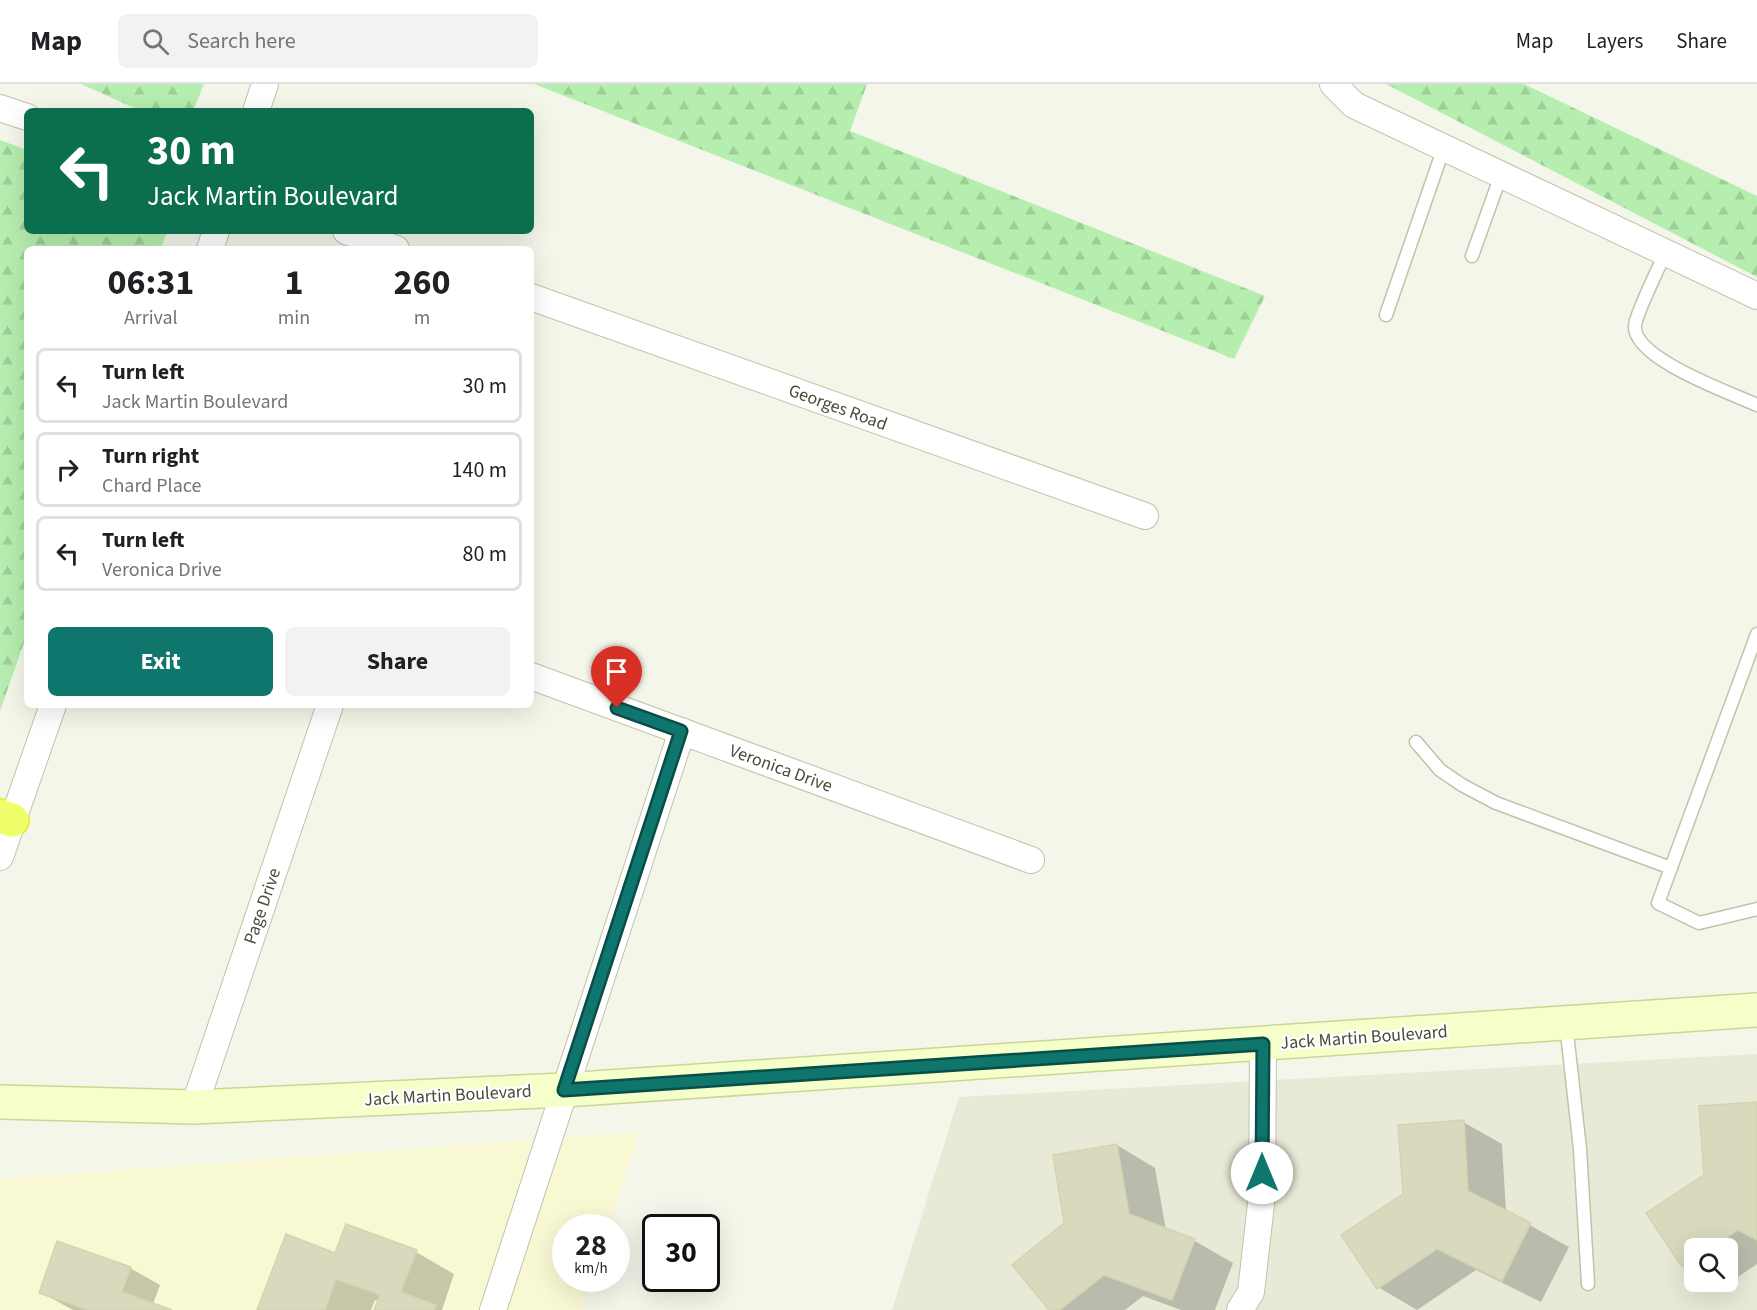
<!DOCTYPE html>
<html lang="en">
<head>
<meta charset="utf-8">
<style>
  body { margin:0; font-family:"Source Sans 3",sans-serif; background:#f2f2f2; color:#202124; height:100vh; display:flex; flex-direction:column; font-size:22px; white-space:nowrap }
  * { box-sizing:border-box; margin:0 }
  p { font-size:20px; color:#757577 }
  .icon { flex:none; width:33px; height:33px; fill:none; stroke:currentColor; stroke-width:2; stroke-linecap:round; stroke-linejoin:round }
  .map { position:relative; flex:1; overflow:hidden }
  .drawer { position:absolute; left:24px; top:162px; width:510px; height:462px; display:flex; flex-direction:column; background:#fff; border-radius:9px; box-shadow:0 6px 24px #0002 }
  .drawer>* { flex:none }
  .hud { position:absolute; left:24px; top:24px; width:510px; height:126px; border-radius:9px; box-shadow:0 6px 24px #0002; background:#0b6e4f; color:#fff; overflow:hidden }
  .fabs { position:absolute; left:1684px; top:1154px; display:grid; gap:12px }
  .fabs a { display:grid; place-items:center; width:54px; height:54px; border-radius:9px; background:#fff; box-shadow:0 6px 24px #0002; font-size:30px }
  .speed { position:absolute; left:552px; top:1130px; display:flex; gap:12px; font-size:30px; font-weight:700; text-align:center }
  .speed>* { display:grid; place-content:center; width:78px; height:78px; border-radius:50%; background:#fff; box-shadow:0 6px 24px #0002; line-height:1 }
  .speed small { font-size:15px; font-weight:400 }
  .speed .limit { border:3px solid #111; border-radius:9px; background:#fff; color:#111 }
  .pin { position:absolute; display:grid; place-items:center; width:51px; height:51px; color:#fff; margin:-62px -26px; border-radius:50% 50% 50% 0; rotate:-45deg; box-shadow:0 0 6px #0007 }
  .pin .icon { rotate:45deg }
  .me { position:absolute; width:66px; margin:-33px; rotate:0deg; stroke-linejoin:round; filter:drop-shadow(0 0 4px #0008) }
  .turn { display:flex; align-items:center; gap:21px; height:126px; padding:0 24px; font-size:27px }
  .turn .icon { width:78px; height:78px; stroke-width:2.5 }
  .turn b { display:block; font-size:42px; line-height:51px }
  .eta { display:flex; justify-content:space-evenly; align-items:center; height:102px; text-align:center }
  .eta b { font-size:36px; font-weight:700; line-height:42px }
  .cta { display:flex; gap:12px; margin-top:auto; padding:12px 24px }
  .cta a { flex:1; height:69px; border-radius:9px; background:#0f766e; color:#fff; font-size:24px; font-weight:700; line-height:69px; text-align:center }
  .cta a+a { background:#f2f2f2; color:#202124 }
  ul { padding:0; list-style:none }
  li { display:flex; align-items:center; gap:18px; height:75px; margin:0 12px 9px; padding:0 12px; border:3px solid #e0e0e0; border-radius:9px }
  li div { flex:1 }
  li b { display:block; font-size:22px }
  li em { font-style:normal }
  header { display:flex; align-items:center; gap:36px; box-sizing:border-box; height:84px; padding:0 30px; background:#fff; border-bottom:2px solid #e0e0e0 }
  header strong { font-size:28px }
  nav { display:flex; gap:33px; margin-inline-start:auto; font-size:21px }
  .search { width:420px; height:54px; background:#f2f2f2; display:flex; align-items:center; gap:15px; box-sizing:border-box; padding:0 21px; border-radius:9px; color:#757577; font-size:22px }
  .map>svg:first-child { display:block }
</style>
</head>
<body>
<header>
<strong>Map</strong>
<div class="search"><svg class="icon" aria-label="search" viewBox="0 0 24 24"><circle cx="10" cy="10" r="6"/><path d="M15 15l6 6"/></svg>Search here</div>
<nav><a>Map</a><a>Layers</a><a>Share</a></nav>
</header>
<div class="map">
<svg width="1757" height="1226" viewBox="0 0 1757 1226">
  <defs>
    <pattern id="forest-firs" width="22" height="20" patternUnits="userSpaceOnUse" patternTransform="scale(1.5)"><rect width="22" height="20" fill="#b6eeaf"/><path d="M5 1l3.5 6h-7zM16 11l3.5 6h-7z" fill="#9ece97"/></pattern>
  </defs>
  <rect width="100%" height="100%" fill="#f4f6e9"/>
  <path fill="#e8ead7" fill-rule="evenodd" d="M1757,970V1226H892L959,1013ZM1695,1164H1728V1197H1695Z"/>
  <polygon fill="#f8f9d3" points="639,1048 609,1143 566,1143 566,1194 593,1194 582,1226 0,1226 0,1095"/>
  <g fill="url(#forest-firs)">
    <polygon points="81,0 204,0 193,27 141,27"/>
    <polygon points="534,0 867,0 850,47 1265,212 1234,275"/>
    <polygon points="1386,0 1524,0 1757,112 1757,193"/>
    <polygon points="0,56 27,66 27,147 167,147 161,165 27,165 27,550 0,627"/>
  </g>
  <g fill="#0003">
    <polygon points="1757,1019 1757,1180 1722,1204 1710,1197 1728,1197 1728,1164 1695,1164 1695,1188 1683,1181 1705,1092"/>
    <polygon points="1463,1038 1502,1060 1506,1128 1569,1163 1541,1218 1476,1186 1417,1226 1378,1203 1404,1111"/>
    <polygon points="1117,1061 1155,1084 1166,1146 1195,1157 1233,1179 1215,1226 1181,1226 1143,1212 1125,1226 1051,1226 1066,1140"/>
    <polygon points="416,1168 454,1190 442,1226 376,1226 379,1217 375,1216 371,1226 259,1226 336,1171"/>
    <polygon points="130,1184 160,1201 153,1220 169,1226 73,1226 40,1208"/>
  </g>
  <g fill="#d8d9bd" stroke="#d3d4b0" stroke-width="1.5">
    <polygon points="1757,1018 1757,1156 1738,1146 1710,1164 1695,1164 1695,1174 1682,1183 1646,1129 1704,1091 1699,1022"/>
    <polygon points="1464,1036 1468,1107 1531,1139 1502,1197 1437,1165 1377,1205 1341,1151 1403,1110 1398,1041"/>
    <polygon points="1117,1060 1129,1130 1195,1155 1172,1216 1104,1191 1060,1226 1049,1226 1012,1181 1064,1139 1053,1071"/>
    <polygon points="346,1140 417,1166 401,1208 436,1221 434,1226 374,1226 380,1211 336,1195 325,1226 257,1226 286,1150 335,1169"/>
    <polygon points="57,1157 131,1183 122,1208 172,1226 88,1226 39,1209"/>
  </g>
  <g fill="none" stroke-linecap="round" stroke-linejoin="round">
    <defs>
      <g id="lane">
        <path d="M1665,169C1659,184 1637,227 1635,241C1631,274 1731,309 1757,321"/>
        <polyline points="1472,172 1501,91"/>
        <polyline points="1386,231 1444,63"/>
        <polyline points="1757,550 1658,819 1699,839 1757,825"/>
        <polyline points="1416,658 1440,686 1462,701 1496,719 1671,784"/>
        <polyline points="1566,940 1580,1065 1588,1200"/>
      </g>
      <g id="street">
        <polyline points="1333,0 1354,21 1757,212"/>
        <polyline points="0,24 27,33"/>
        <polyline points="256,27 265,0"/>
        <polyline points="346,147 396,165"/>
        <polyline points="210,165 216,147"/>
        <polyline points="531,213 1145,432"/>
        <polyline points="531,592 1031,776"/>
        <polyline points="0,773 53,621"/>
        <polyline points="194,1023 330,621"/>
        <polyline points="493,1226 682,647"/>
        <polyline points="1240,1226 1251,1208 1262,1111 1263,960"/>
      </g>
      <polyline id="secondary" points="0,1018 194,1023 564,1006 1757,926"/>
      <polyline id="highway" points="0,732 12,736"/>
    </defs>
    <use href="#lane" stroke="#c0c3ab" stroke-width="15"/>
    <use href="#street" stroke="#c0c3ab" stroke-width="28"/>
    <use href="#secondary" stroke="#cbd693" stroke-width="36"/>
    <use href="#highway" stroke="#dfec2d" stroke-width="36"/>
    <use href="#lane" stroke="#fff" stroke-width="12"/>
    <use href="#street" stroke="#fff" stroke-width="26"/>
    <use href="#secondary" stroke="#f5ffca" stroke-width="33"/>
    <use href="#highway" stroke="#efff6b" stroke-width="33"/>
  </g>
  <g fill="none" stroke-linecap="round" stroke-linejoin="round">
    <defs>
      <polyline id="route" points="617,624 681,647 564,1006 1263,960 1262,1089"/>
    </defs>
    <use href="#route" stroke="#0a4d48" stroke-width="15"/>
    <use href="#route" stroke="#0f766e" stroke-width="10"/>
  </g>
  <g text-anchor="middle" stroke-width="4.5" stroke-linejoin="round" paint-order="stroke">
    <g font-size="18" fill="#4a4b36" stroke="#fff">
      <text transform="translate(838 323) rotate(20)" y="6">Georges Road</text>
      <text transform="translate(781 684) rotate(20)" y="6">Veronica Drive</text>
      <text transform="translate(262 822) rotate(-71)" y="6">Page Drive</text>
      <text transform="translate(1364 953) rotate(-4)" y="6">Jack Martin Boulevard</text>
      <text transform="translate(448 1011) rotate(-3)" y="6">Jack Martin Boulevard</text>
    </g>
  </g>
</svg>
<div class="fabs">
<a><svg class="icon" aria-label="search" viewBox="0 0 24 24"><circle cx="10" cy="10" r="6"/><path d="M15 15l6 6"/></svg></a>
</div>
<div class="speed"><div>28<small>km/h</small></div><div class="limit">30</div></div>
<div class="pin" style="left:617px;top:624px;background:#d93025"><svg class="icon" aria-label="arrive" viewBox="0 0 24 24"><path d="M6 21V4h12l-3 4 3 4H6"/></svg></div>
<svg class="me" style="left:1262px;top:1089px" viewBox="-20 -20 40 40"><circle r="19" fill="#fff"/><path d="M0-13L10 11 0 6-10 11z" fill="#0f766e"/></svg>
<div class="hud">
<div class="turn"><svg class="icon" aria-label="left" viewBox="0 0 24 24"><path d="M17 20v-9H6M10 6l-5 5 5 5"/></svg><div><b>30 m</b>Jack Martin Boulevard</div></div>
</div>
<section class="drawer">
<div class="eta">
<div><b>06:31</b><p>Arrival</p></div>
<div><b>1</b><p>min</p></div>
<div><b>260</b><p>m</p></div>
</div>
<ul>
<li><svg class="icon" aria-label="left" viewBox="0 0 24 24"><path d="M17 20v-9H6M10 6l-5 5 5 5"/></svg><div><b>Turn left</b><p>Jack Martin Boulevard</p></div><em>30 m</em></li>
<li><svg class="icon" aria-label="right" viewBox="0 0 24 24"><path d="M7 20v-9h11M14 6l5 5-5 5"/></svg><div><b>Turn right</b><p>Chard Place</p></div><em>140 m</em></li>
<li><svg class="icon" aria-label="left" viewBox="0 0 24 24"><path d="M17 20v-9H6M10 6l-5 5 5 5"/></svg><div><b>Turn left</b><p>Veronica Drive</p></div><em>80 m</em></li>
</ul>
<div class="cta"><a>Exit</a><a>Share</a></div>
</section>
</div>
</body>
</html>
